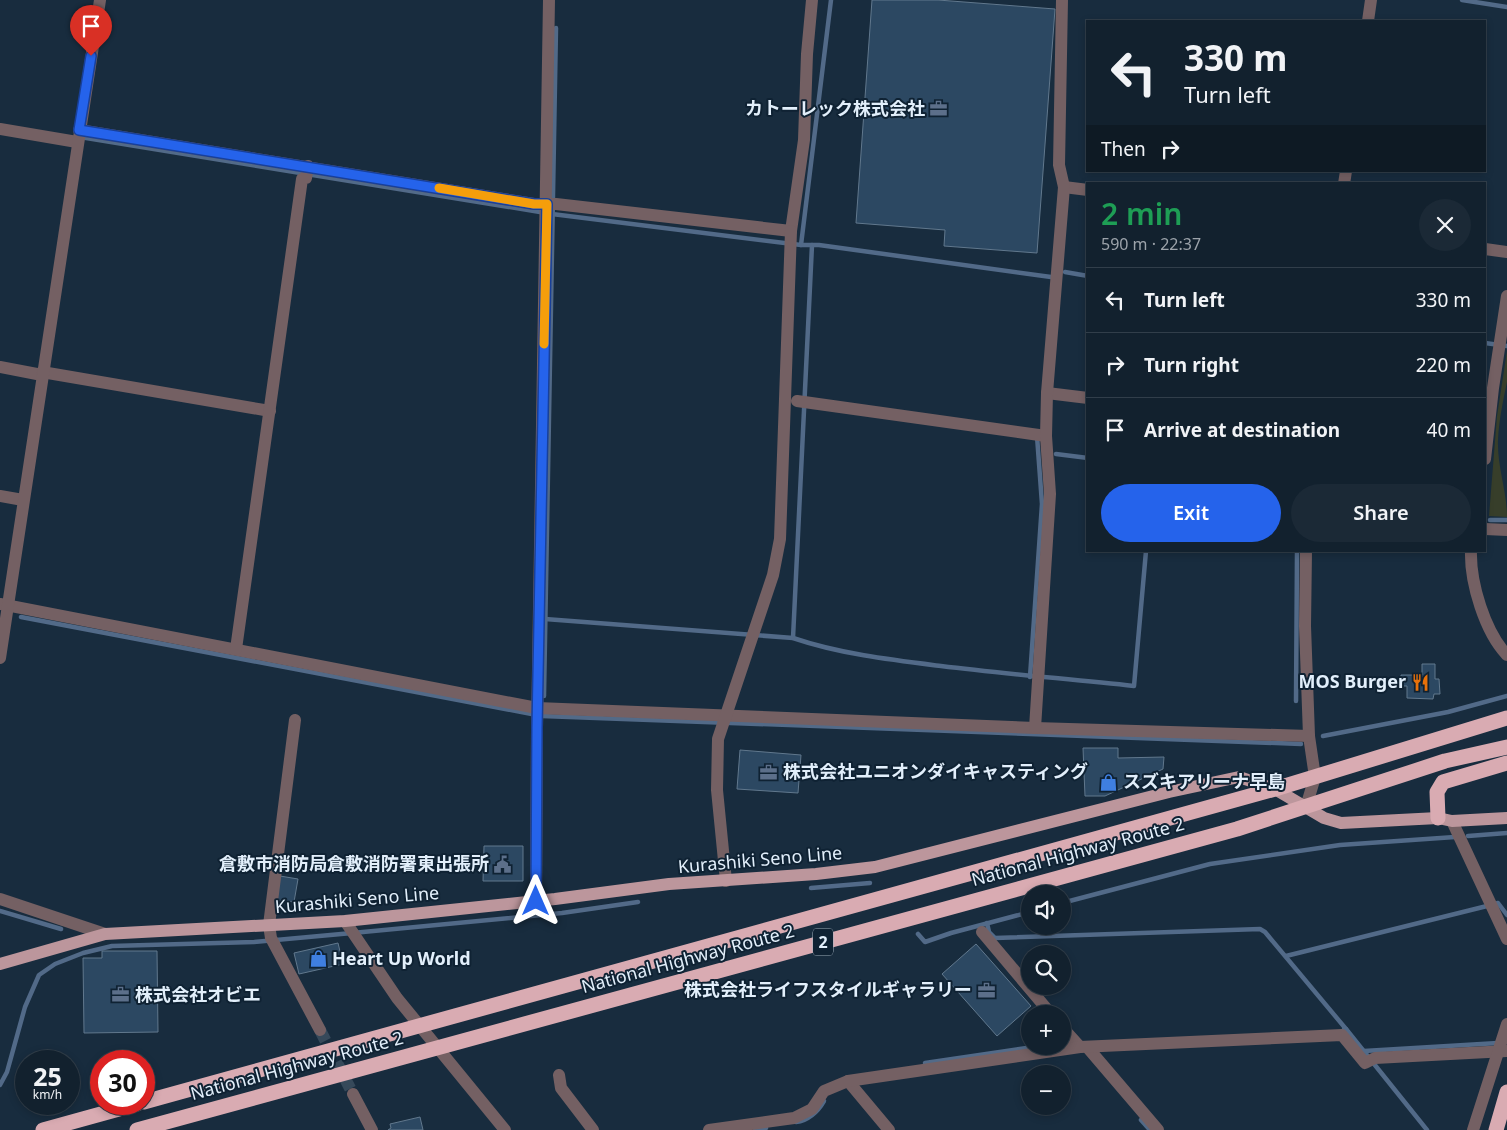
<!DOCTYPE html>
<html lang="en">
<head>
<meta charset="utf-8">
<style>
  body { margin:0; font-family:"Noto Sans","Noto Sans JP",sans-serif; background:#1b2936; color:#f1f3f6; height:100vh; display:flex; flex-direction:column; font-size:19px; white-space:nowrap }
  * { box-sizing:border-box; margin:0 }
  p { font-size:16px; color:#9ca3aa }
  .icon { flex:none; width:28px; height:28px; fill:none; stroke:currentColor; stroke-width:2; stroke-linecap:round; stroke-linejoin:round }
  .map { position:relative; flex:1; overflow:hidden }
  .sheet { position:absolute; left:1086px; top:182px; width:400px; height:370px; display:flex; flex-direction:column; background:#12212e; border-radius:0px; box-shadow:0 2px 8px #0003,0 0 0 1px #313e4a }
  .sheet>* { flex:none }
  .top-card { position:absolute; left:1086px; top:20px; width:400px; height:152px; border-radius:0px; box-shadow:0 2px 8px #0003,0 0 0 1px #313e4a; background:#12212e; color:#f1f3f6; overflow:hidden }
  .fabs { position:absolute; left:1021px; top:885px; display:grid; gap:10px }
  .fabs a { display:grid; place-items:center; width:50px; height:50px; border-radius:50%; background:#12212e; box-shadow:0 2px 8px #0003,0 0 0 1px #313e4a; font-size:25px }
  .speed { position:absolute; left:15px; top:1050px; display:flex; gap:10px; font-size:25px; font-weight:700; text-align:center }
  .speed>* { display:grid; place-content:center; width:65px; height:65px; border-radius:50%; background:#12212e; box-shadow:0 2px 8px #0003,0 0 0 1px #313e4a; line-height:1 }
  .speed small { font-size:12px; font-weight:400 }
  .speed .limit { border:8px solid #d22; background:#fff; color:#111 }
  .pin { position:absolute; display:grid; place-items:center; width:42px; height:42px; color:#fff; margin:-51px -21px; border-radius:50% 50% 50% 0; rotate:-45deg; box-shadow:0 0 5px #0007 }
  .pin .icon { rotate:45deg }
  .me { position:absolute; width:55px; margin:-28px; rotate:0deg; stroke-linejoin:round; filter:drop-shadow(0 0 4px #0008) }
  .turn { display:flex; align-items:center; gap:18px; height:105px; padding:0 15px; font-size:22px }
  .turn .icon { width:65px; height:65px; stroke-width:2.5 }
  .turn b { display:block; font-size:35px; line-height:42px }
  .then { display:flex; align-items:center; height:48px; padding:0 15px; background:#0003; gap:10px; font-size:19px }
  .round { display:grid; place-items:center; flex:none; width:52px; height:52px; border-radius:26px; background:#1b2936 }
  .summary { display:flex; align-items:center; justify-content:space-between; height:85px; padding:0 15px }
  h1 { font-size:30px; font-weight:600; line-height:38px; color:#1e9e55 }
  .primary-button { display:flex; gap:10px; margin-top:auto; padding:10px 15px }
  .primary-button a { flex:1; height:58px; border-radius:30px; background:#2563eb; color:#fff; font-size:20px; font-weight:600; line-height:58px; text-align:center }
  .primary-button a+a { background:#1b2936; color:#f1f3f6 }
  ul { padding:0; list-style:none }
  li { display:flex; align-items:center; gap:15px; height:65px; padding:0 15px; border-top:1px solid #313e4a }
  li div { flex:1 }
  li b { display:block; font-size:19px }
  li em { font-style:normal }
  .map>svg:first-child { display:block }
</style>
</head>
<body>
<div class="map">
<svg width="1507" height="1130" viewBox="0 0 1507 1130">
  <rect width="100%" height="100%" fill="#182c3e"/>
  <path fill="#373e2a" d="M1507,351C1507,361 1507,372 1507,382C1503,401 1499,420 1498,440C1497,466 1507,491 1507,517L1489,516L1497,416Z"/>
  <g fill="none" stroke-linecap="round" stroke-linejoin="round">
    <g stroke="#526a88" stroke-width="4.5">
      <polyline points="1462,0 1507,7"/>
      <polyline points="80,137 552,214 801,245 819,245 1051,277"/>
      <polyline points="801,245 831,0"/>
      <polyline points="1065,272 1088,276"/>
      <polyline points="1485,343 1507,346"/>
      <polyline points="1056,454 1088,458"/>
      <polyline points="1490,520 1507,520"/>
      <polyline points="21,617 542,716 1301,744"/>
      <path d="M545,619L793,638C840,654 892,660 941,666C1006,674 1070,679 1134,686L1146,551"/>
      <polyline points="793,638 812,245"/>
      <polyline points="1030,677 1042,504 1037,436"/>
      <polyline points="544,696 556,28"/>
      <polyline points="1296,701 1297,551"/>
      <polyline points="1323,736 1448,712 1507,696"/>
      <polyline points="1468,836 1507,833"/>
      <polyline points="811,888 870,883"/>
      <polyline points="1062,903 1210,864 1340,845 1455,837"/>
      <polyline points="1495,904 1498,903 1507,915"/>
      <polyline points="0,911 61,929"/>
      <polyline points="987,923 989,932 995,938 1260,929 1265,932 1346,1029"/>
      <polyline points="918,934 925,942 951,933 1030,912"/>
      <polyline points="1286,956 1487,906"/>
      <polyline points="1344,1029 1346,1029 1427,1130"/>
      <polyline points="1364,1051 1498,1043"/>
      <polyline points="925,1063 1040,1046"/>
      <polyline points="0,1085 7,1072 25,1007 39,975 55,964 83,953 112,946 254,942 363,932 562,913 638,902"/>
      <polyline points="1141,1120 1150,1130"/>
      <path d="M796,1122C809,1120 817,1113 824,1101"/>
      <polyline points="755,1130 766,1128"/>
    </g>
  </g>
  <g fill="#2c4862" stroke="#61788d">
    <polygon points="872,0 938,0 1055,9 1037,253 944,246 945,230 856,223"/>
    <polygon points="1422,664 1435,664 1435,679 1439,679 1440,694 1434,694 1433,699 1407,698 1407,686 1401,686 1401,675 1422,675"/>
    <polygon points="1083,748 1118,748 1118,758 1164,757 1163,769 1105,796 1085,796"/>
    <polygon points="740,750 801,755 798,793 737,789"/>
    <polygon points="484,846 523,846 523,881 483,881"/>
    <polygon points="280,876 298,879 294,902 277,900"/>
    <polygon points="338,943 343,964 299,974 294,953"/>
    <polygon points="976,944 1031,1006 997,1036 942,974"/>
    <polygon points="102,951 157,951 158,1032 84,1033 83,958 102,958"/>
    <polygon points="420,1117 423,1130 388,1130 391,1128 390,1124"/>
  </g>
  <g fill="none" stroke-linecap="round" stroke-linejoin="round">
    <polyline stroke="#36495a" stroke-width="12" stroke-dasharray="12 6" stroke-linecap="butt" points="320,1030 353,1094"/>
    <g stroke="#746063" stroke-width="12">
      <polyline points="1368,21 1371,0"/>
      <polyline points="0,129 77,142"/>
      <polyline points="79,130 534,204 556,204 791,231 804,140 807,54 812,0"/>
      <polyline points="1344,184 1346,171"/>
      <polyline points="1064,187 1088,190"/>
      <polyline points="1485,249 1507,252"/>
      <polyline points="0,367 42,375"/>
      <polyline points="42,372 270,411"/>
      <polyline points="1047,393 1088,398"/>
      <polyline points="797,401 1046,436"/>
      <polyline points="1485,459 1493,388 1507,296"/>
      <polyline points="0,496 23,500"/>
      <polyline points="1485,529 1507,530"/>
      <polyline points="1306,551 1305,626 1309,736 1315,777 1306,807"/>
      <path d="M1471,551C1470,583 1485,632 1507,655"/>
      <polyline points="0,604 537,708 1035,728 1309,736"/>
      <polyline points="236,649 302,179 306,178 308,166"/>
      <polyline points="0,658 100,0"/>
      <polyline points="295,720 269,925 271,938 320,1030"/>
      <polyline points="1035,728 1050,494 1046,436 1047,393 1064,187 1059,165 1062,0"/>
      <polyline points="1452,821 1507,939"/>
      <polyline points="726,881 717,790 718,739 773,575 780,539 791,231"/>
      <polyline points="0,899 105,934"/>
      <polyline points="536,901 537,728 549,0"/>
      <polyline points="345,921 397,998 505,1130"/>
      <polyline points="982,932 1051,1014"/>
      <polyline points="1062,1027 1080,1047"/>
      <polyline points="1088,1048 1158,1130"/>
      <polyline points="559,1075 561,1088 593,1130"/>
      <polyline points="848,1081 889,1130"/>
      <polyline points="353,1094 372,1130"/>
      <polyline points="709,1130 794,1118 812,1109 824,1091 848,1081 1080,1047 1342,1035 1365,1063 1375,1058 1507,1051"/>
      <polyline points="1473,1130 1507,1024"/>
    </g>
    <polyline stroke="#bc969c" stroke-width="12" points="0,964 105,934 345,921 555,899 669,884 816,874 875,867 1169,792 1239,777 1275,789 1324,818 1341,823 1438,818 1452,821 1507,818"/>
    <g stroke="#d9abb2" stroke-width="15">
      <polyline points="1438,818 1437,792 1443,782 1507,763"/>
      <polyline points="144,1102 1275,789 1507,718"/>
      <polyline points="43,1130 137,1104"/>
      <polyline points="137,1130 1237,829 1445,761 1507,747"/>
      <polyline points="1496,1130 1507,1092"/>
    </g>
  </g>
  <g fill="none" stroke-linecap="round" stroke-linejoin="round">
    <defs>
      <polyline id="route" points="91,56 79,130 534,204 547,204 537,728 536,901"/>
    </defs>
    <use href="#route" stroke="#184099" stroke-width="12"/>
    <use href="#route" stroke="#2563eb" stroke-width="9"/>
    <polyline stroke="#f59e0b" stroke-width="9" points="439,188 534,204 547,204 544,344"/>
  </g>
  <defs>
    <symbol id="office-bare" viewBox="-9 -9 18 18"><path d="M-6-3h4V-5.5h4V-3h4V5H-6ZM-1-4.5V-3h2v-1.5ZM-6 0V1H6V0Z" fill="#5c6f8a" stroke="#0f2233" stroke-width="2.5" paint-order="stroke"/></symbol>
    <symbol id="restaurant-bare" viewBox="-9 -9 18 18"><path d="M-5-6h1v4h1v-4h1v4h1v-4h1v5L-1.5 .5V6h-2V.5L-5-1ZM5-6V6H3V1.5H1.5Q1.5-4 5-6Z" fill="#e8710a" stroke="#0f2233" stroke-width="2.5" paint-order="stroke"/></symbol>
    <symbol id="shop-bare" viewBox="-9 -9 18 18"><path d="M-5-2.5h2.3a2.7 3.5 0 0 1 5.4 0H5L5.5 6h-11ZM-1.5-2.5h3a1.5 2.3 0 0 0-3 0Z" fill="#3f7fe0" stroke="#0f2233" stroke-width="2.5" paint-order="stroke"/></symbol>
    <symbol id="civic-bare" viewBox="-9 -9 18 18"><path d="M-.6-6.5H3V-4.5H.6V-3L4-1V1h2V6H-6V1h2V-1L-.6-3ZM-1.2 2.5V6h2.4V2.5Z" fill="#5c6f8a" stroke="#0f2233" stroke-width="2.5" paint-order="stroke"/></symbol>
  </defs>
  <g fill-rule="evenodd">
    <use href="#office-bare" x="926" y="96" width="25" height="25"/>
    <use href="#restaurant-bare" x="1408" y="670" width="25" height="25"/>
    <use href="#office-bare" x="756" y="760" width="25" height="25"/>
    <use href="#shop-bare" x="1096" y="770" width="25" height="25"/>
    <use href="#civic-bare" x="490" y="852" width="25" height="25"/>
    <use href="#shop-bare" x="306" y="946" width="25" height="25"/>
    <use href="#office-bare" x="974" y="978" width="25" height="25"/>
    <use href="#office-bare" x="108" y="982" width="25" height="25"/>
  </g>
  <g text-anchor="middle" stroke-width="4" stroke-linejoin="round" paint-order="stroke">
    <rect fill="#0f2233" stroke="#a3b2bf" stroke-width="1" x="813" y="928.5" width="20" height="27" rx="4"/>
    <g font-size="16" font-weight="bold" fill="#e2effb">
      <text x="823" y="948">2</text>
    </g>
    <g font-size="18" font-weight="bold" fill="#e2effb" stroke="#0f2233" text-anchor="end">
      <text x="925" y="115">カトーレック株式会社</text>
      <text x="1406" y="688">MOS Burger</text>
      <text x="783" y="778" text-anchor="start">株式会社ユニオンダイキャスティング</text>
      <text x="1123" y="788" text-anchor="start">スズキアリーナ早島</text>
      <text x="489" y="870">倉敷市消防局倉敷消防署東出張所</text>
      <text x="332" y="965" text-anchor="start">Heart Up World</text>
      <text x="972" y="996">株式会社ライフスタイルギャラリー</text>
      <text x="135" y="1001" text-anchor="start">株式会社オビエ</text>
    </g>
    <g font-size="18" fill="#e2effb" stroke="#0f2233">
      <text transform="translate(1078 852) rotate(-15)" y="6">National Highway Route 2</text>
      <text transform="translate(760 860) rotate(-5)" y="6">Kurashiki Seno Line</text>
      <text transform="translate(357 900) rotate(-5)" y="6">Kurashiki Seno Line</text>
      <text transform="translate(688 959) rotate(-15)" y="6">National Highway Route 2</text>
      <text transform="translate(297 1066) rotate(-15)" y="6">National Highway Route 2</text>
    </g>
  </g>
</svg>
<div class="fabs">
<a><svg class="icon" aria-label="sound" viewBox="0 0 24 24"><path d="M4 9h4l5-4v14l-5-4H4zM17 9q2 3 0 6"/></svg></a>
<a><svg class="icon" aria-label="search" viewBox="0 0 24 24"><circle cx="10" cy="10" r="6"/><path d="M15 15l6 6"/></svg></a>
<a>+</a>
<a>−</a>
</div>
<div class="speed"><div>25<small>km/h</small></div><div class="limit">30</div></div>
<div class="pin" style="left:91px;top:56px;background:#d93025"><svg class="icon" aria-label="arrive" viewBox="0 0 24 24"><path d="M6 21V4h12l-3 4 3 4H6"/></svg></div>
<svg class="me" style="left:536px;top:901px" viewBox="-20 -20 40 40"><path d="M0-17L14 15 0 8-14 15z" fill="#2563eb" stroke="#fff" stroke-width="4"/></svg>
<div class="top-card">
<div class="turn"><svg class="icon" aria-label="left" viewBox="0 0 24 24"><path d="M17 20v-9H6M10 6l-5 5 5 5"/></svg><div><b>330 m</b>Turn left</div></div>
<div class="then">Then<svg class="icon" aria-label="right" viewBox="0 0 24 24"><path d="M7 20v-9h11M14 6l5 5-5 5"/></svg></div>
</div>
<section class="sheet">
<div class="summary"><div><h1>2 min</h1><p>590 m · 22:37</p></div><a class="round"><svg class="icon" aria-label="close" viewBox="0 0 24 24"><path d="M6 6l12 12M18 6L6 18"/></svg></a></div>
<ul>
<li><svg class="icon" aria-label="left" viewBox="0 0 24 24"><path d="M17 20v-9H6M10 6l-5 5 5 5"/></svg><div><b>Turn left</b></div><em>330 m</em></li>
<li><svg class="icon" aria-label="right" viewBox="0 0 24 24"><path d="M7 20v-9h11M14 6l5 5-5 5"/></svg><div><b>Turn right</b></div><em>220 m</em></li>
<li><svg class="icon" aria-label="arrive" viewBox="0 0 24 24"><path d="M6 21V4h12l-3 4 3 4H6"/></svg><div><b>Arrive at destination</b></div><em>40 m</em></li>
</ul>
<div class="primary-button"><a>Exit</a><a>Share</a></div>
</section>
</div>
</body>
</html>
